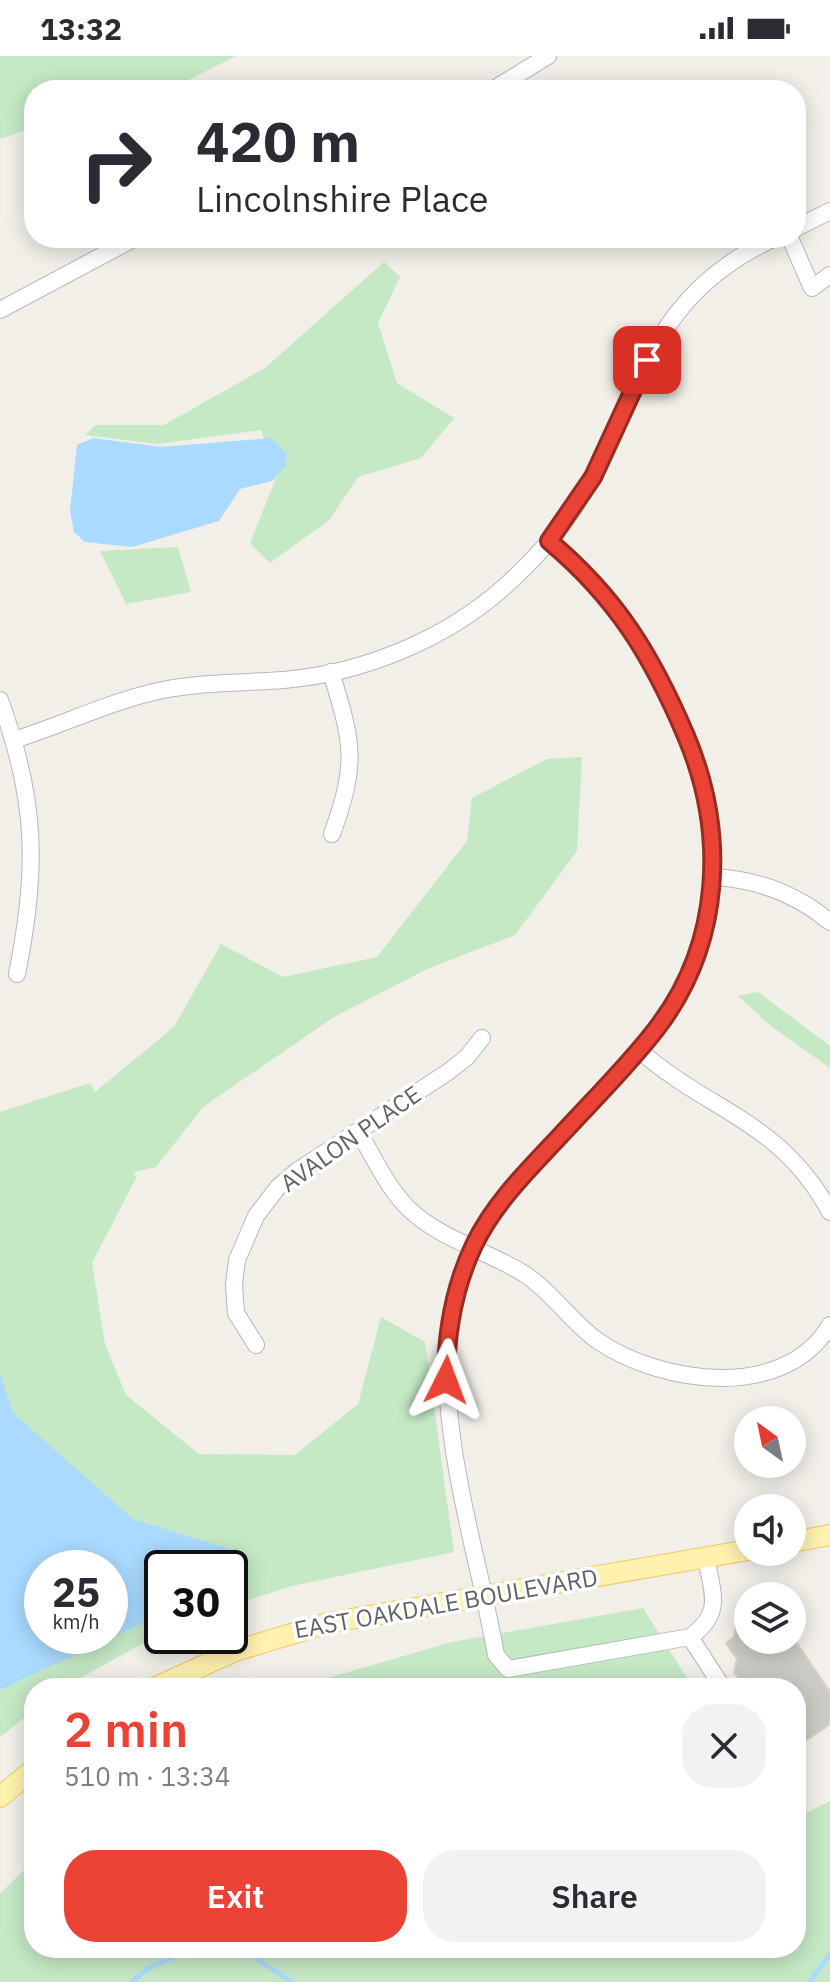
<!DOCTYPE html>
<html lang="en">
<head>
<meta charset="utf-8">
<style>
  body { margin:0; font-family:"IBM Plex Sans",sans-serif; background:#f2f2f3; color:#2b2b33; height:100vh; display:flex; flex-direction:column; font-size:30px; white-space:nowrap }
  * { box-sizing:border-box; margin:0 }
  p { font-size:26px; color:#7c7c81 }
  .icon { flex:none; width:44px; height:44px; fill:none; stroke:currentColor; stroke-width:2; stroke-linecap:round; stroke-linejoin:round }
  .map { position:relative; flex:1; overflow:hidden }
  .sheet { position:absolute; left:24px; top:1622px; width:782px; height:280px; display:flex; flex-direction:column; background:#fff; border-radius:32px; box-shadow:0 4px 20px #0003 }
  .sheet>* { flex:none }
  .banner { position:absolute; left:24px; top:24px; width:782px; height:168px; border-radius:32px; box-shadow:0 4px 20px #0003; background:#fff; color:#2b2b33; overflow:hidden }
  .needle { width:52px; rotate:327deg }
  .buttons { position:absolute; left:734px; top:1350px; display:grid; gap:16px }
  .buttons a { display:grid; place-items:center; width:72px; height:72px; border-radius:50%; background:#fff; box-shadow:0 4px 20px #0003; font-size:40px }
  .speed { position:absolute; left:24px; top:1494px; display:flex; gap:16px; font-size:40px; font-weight:700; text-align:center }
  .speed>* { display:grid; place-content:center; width:104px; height:104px; border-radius:50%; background:#fff; box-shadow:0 4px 20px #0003; line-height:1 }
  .speed small { font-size:20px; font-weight:400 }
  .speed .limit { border:4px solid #111; border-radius:12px; background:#fff; color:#111 }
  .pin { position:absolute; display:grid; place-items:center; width:68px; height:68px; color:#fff; margin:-34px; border-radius:16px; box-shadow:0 4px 12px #0006 }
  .me { position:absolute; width:88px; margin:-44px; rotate:3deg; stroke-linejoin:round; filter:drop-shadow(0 0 6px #0008) }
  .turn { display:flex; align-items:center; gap:28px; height:168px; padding:0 40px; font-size:36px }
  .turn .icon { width:104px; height:104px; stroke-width:2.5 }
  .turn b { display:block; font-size:56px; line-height:68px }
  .round { display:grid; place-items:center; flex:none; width:84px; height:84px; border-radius:32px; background:#f2f2f3 }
  .overview { display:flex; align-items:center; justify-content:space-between; height:136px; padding:0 40px }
  h1 { font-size:48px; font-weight:600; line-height:60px; color:#ea4335 }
  .button { display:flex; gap:16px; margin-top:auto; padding:16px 40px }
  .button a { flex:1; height:92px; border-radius:32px; background:#ea4335; color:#fff; font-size:32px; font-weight:600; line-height:92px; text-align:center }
  .button a+a { background:#f2f2f3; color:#2b2b33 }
  .status { display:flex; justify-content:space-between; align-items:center; height:56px; padding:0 40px; background:#fff; direction:ltr }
  .status svg { height:22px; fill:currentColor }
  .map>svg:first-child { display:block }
</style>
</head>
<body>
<div class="status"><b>13:32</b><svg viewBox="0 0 49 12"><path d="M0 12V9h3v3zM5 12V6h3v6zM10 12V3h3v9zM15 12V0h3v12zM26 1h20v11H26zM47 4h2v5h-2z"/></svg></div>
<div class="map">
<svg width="830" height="1926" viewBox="0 0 830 1926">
  <rect width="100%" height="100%" fill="#f1efe8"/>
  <g fill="#c5e8c5" fill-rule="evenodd">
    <polygon points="0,0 236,0 169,34 34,34 34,71 0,83"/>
    <polygon points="384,206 400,221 378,267 397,327 454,362 421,402 358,421 329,464 270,507 250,487 278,417 261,374 157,388 85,379 96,369 164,369 265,312"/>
    <polygon points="178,491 191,536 126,548 100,495"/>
    <path d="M582,701L577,795L515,879L427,913L334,961L203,1051L156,1111L134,1116L136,1122L92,1207L105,1288L126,1339L199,1398L295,1399L358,1348L381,1261L425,1286L454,1496L292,1530L230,1550V1512H162V1577L62,1632H34V1654L0,1681V1056L90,1027L95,1036L174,971L221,888L283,921L377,901L467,785L472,742L547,703ZM42,1512H110V1580H42Z"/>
    <polygon points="758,936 830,990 830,1012 771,970 738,940"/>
    <polygon points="643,1552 693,1632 293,1632 452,1586"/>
    <polygon points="830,1745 830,1926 0,1926 0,1838 34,1804 34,1892 796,1892 796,1762"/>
  </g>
  <g fill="#aadaff" fill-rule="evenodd">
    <polygon points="93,382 161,391 271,382 287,398 286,409 272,425 240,433 219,465 132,491 85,486 74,476 70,455 77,389"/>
    <path d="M0,1317L13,1357L133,1463L226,1492L242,1520L230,1526V1512H162V1558L0,1634ZM42,1512H110V1580H42Z"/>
  </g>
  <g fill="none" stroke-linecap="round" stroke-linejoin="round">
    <g stroke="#aadaff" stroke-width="5">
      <polyline points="262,1892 257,1903 292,1926"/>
      <polyline points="132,1926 147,1913 193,1892"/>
      <polyline points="810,1926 830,1898"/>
    </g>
  </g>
  <polygon fill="#cccac5" stroke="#d6d1c6" stroke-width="2" points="748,1562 748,1584 792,1584 792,1580 830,1636 830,1668 796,1691 796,1632 745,1632 734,1616 737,1603 726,1587 734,1581 736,1570"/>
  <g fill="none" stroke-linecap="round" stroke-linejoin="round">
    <defs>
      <g id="minor">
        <polyline points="492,34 548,0"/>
        <polyline points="796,172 830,155"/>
        <polyline points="790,182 812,232 830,219"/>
        <polyline points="0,254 135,182"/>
        <path d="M549,485C616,541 654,604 688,684C728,779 720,886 658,970C627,1012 588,1049 553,1087C513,1131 474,1174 457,1233C426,1347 476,1484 496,1599L508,1613L690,1581C724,1557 712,1537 706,1501"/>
        <path d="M331,616C353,688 358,706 332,778"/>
        <path d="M0,644C37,745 38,814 17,918"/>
        <path d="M14,684C62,669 109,646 158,635C200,626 241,627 284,624C363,617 444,584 503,532C539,500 572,462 593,419C645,316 660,234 775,182"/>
        <path d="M713,821C757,823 796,838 830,866"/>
        <path d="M639,994C709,1056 780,1064 830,1156"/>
        <path d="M359,1077C374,1101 388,1133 409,1153C441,1184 489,1195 526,1219C553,1237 571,1266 598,1285C661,1328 784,1346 830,1269"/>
        <polyline points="256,1289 236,1257 234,1228 237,1204 256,1160 278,1131 297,1115 448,1016 467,1001 482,982"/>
        <polyline points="690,1581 723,1632"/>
      </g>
      <g id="major">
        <polyline points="792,1486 830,1479"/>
        <polyline points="154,1632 235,1595 328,1567 748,1494"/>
        <polyline points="0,1741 34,1713"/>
      </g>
    </defs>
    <use href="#minor" stroke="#b5b8bc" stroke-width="18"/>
    <use href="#major" stroke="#f2c960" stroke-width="22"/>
    <use href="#minor" stroke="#fff" stroke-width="16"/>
    <use href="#major" stroke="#fff2af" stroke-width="20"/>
  </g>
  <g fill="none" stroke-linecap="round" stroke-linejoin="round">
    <defs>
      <path id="route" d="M446,1324C446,1277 454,1231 474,1189C494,1147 529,1113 560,1080C592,1045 628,1010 657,972C722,887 727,777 686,680C652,600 617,542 549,485L593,421L647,304"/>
    </defs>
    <use href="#route" stroke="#982c22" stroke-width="20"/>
    <use href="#route" stroke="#ea4335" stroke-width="14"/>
  </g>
  <g text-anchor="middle" stroke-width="7" stroke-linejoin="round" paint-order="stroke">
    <g font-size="24" fill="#5f6368" stroke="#fff">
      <text transform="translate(351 1083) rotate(-35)" y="8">AVALON PLACE</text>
      <text transform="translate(446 1548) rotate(-10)" y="8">EAST OAKDALE BOULEVARD</text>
    </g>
  </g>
</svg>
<div class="buttons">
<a><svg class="needle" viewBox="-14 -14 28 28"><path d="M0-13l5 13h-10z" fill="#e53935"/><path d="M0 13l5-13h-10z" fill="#7c7c81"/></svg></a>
<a><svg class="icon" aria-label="sound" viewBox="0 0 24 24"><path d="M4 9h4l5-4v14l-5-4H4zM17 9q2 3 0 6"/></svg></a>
<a><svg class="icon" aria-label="layers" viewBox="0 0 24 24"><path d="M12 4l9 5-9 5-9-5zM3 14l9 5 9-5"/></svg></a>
</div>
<div class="speed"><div>25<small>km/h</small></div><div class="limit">30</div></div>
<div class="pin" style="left:647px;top:304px;background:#d93025"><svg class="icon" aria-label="arrive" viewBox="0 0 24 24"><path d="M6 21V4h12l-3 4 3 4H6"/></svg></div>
<svg class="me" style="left:446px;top:1324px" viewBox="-20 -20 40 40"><path d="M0-17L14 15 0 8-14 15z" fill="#ea4335" stroke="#fff" stroke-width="4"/></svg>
<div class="banner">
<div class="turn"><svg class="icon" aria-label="right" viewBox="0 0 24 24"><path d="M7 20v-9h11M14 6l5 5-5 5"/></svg><div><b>420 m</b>Lincolnshire Place</div></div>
</div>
<section class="sheet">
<div class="overview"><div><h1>2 min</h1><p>510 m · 13:34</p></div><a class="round"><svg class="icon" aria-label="close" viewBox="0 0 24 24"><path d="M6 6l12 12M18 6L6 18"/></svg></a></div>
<div class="button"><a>Exit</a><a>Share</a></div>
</section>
</div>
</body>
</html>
